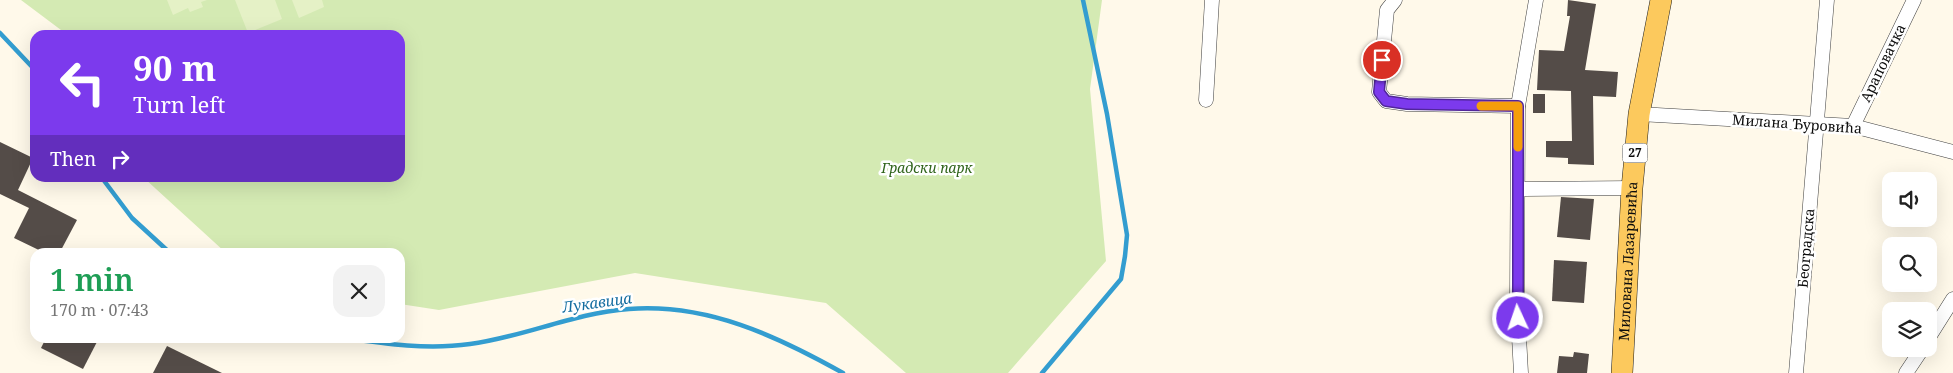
<!DOCTYPE html>
<html lang="en">
<head>
<meta charset="utf-8">
<style>
  body { margin:0; font-family:"Noto Serif",serif; background:#f2f2f2; color:#222; height:100vh; display:flex; flex-direction:column; font-size:19px; white-space:nowrap }
  * { box-sizing:border-box; margin:0 }
  p { font-size:16px; color:#767676 }
  .icon { flex:none; width:28px; height:28px; fill:none; stroke:currentColor; stroke-width:2; stroke-linecap:round; stroke-linejoin:round }
  .map { position:relative; flex:1; overflow:hidden }
  .sheet { position:absolute; left:30px; top:248px; width:375px; height:95px; display:flex; flex-direction:column; background:#fff; border-radius:15px; box-shadow:0 5px 20px #0002 }
  .sheet>* { flex:none }
  .guide { position:absolute; left:30px; top:30px; width:375px; height:152px; border-radius:15px; box-shadow:0 5px 20px #0002; background:#7c3aed; color:#fff; overflow:hidden }
  .fabs { position:absolute; left:1882px; top:172px; display:grid; gap:10px }
  .fabs a { display:grid; place-items:center; width:55px; height:55px; border-radius:10px; background:#fff; box-shadow:0 5px 20px #0002; font-size:25px }
  .pin { position:absolute; display:grid; place-items:center; width:42px; height:42px; color:#fff; margin:-21px; border:2px solid #fff; border-radius:50%; box-shadow:0 1px 5px #0007 }
  .me { position:absolute; width:55px; margin:-28px; rotate:357deg; stroke-linejoin:round; filter:drop-shadow(0 0 4px #0008) }
  .turn { display:flex; align-items:center; gap:18px; height:105px; padding:0 20px; font-size:22px }
  .turn .icon { width:65px; height:65px; stroke-width:2.5 }
  .turn b { display:block; font-size:35px; line-height:42px }
  .then { display:flex; align-items:center; height:48px; padding:0 20px; background:#0003; gap:10px; font-size:19px }
  .round { display:grid; place-items:center; flex:none; width:52px; height:52px; border-radius:15px; background:#f2f2f2 }
  .head { display:flex; align-items:center; justify-content:space-between; height:85px; padding:0 20px }
  h1 { font-size:30px; font-weight:600; line-height:38px; color:#1e9e55 }
  .map>svg:first-child { display:block }
</style>
</head>
<body>
<div class="map">
<svg width="1953" height="373" viewBox="0 0 1953 373">
  <rect width="100%" height="100%" fill="#fff9ea"/>
  <polygon fill="#d4eab3" points="21,0 1102,0 1090,89 1106,261 1008,373 906,373 826,303 635,273 439,310 400,304 400,252 225,252 144,178 400,178 400,35 64,35 61,30"/>
  <g fill="#e5f1c6">
    <polygon points="167,0 207,0 201,2 203,7 190,12 188,8 173,15"/>
    <polygon points="235,0 275,0 282,19 248,33"/>
    <polygon points="292,0 322,0 324,7 299,18"/>
  </g>
  <g fill="none" stroke-linecap="round" stroke-linejoin="round">
    <g stroke="#339dd0" stroke-width="4.5">
      <polyline points="0,33 35,70"/>
      <polyline points="102,178 132,218 169,252"/>
      <path d="M345,338C386,344 428,350 470,344C524,337 573,313 629,309C707,303 777,336 843,373"/>
      <polyline points="1042,373 1121,279 1125,256 1127,235 1107,114 1083,0"/>
    </g>
  </g>
  <g fill="#544c48">
    <polygon points="1568,0 1596,4 1585,70 1618,72 1616,97 1593,96 1594,165 1568,164 1568,158 1546,157 1546,141 1572,141 1571,91 1537,90 1539,50 1564,51 1570,16 1567,16"/>
    <rect x="1533" y="94" width="12" height="19"/>
    <polygon points="0,142 33,158 18,190 77,220 60,252 43,252 14,238 29,208 0,194"/>
    <polygon points="1561,197 1594,199 1590,240 1557,237"/>
    <polygon points="1554,260 1587,262 1584,303 1552,301"/>
    <polygon points="46,338 99,338 83,369 41,348"/>
    <polygon points="167,346 222,373 153,373"/>
    <polygon points="1574,352 1589,354 1587,373 1557,373 1559,356 1573,357"/>
  </g>
  <g fill="none" stroke-linecap="round" stroke-linejoin="round">
    <defs>
      <g id="street">
        <polyline points="1395,0 1387,10 1379,92 1386,101 1407,104 1518,106"/>
        <polyline points="1206,100 1212,0"/>
        <polyline points="1639,114 1853,126 1953,152"/>
        <polyline points="1853,126 1914,0"/>
        <polyline points="1519,189 1632,188"/>
        <polyline points="1929,337 1953,299"/>
        <polyline points="1521,373 1517,300 1518,106 1536,0"/>
        <polyline points="1796,373 1827,0"/>
        <polyline points="1906,373 1922,349"/>
      </g>
      <g id="primary">
        <path id="s1" d="M1622,373L1632,188L1639,114L1661,0"/>
      </g>
    </defs>
    <use href="#street" stroke="#3f3f3f" stroke-width="15"/>
    <use href="#primary" stroke="#1d1d1d" stroke-width="22"/>
    <use href="#street" stroke="#fff" stroke-width="14"/>
    <use href="#primary" stroke="#fcc95d" stroke-width="21"/>
  </g>
  <g fill="none" stroke-linecap="round" stroke-linejoin="round">
    <defs>
      <polyline id="route" points="1382,60 1379,92 1386,101 1407,104 1518,106 1518,318"/>
    </defs>
    <use href="#route" stroke="#51269a" stroke-width="12"/>
    <use href="#route" stroke="#7c3aed" stroke-width="9"/>
    <polyline stroke="#f59e0b" stroke-width="9" points="1481,106 1518,106 1518,147"/>
  </g>
  <g text-anchor="middle" stroke-width="5" stroke-linejoin="round" paint-order="stroke">
    <rect fill="#fff" stroke="#555" stroke-width="1" x="1622.5" y="143.5" width="25" height="19" rx="4"/>
    <g font-size="12" font-weight="bold" fill="#0c0c0c">
      <text x="1635" y="157">27</text>
    </g>
    <g font-size="14" fill="#0c0c0c" stroke="#fff">
      <text transform="translate(1883 63) rotate(-64)" y="5">Араповачка</text>
      <text transform="translate(1797 124) rotate(4)" y="5">Милана Ђуровића</text>
      <text transform="translate(1806 248) rotate(-85)" y="5">Београдска</text>
      <text dy="5" stroke="none"><textPath href="#s1" startOffset="112">Милована Лазаревића</textPath></text>
    </g>
    <g font-size="14" font-style="italic" fill="#30641b" stroke="#fff">
      <text x="927" y="173">Градски парк</text>
    </g>
    <g font-size="15" font-style="italic" fill="#136c9f" stroke="#fff">
      <text transform="translate(597 303) rotate(-8)" y="5">Лукавица</text>
    </g>
  </g>
</svg>
<div class="fabs">
<a><svg class="icon" aria-label="sound" viewBox="0 0 24 24"><path d="M4 9h4l5-4v14l-5-4H4zM17 9q2 3 0 6"/></svg></a>
<a><svg class="icon" aria-label="search" viewBox="0 0 24 24"><circle cx="10" cy="10" r="6"/><path d="M15 15l6 6"/></svg></a>
<a><svg class="icon" aria-label="layers" viewBox="0 0 24 24"><path d="M12 4l9 5-9 5-9-5zM3 14l9 5 9-5"/></svg></a>
</div>
<div class="pin" style="left:1382px;top:60px;background:#d93025"><svg class="icon" aria-label="arrive" viewBox="0 0 24 24"><path d="M6 21V4h12l-3 4 3 4H6"/></svg></div>
<svg class="me" style="left:1518px;top:318px" viewBox="-20 -20 40 40"><circle r="17" fill="#7c3aed" stroke="#fff" stroke-width="3"/><path d="M0-11L8 9 0 5-8 9z" fill="#fff"/></svg>
<div class="guide">
<div class="turn"><svg class="icon" aria-label="left" viewBox="0 0 24 24"><path d="M17 20v-9H6M10 6l-5 5 5 5"/></svg><div><b>90 m</b>Turn left</div></div>
<div class="then">Then<svg class="icon" aria-label="right" viewBox="0 0 24 24"><path d="M7 20v-9h11M14 6l5 5-5 5"/></svg></div>
</div>
<section class="sheet">
<div class="head"><div><h1>1 min</h1><p>170 m · 07:43</p></div><a class="round"><svg class="icon" aria-label="close" viewBox="0 0 24 24"><path d="M6 6l12 12M18 6L6 18"/></svg></a></div>
</section>
</div>
</body>
</html>
